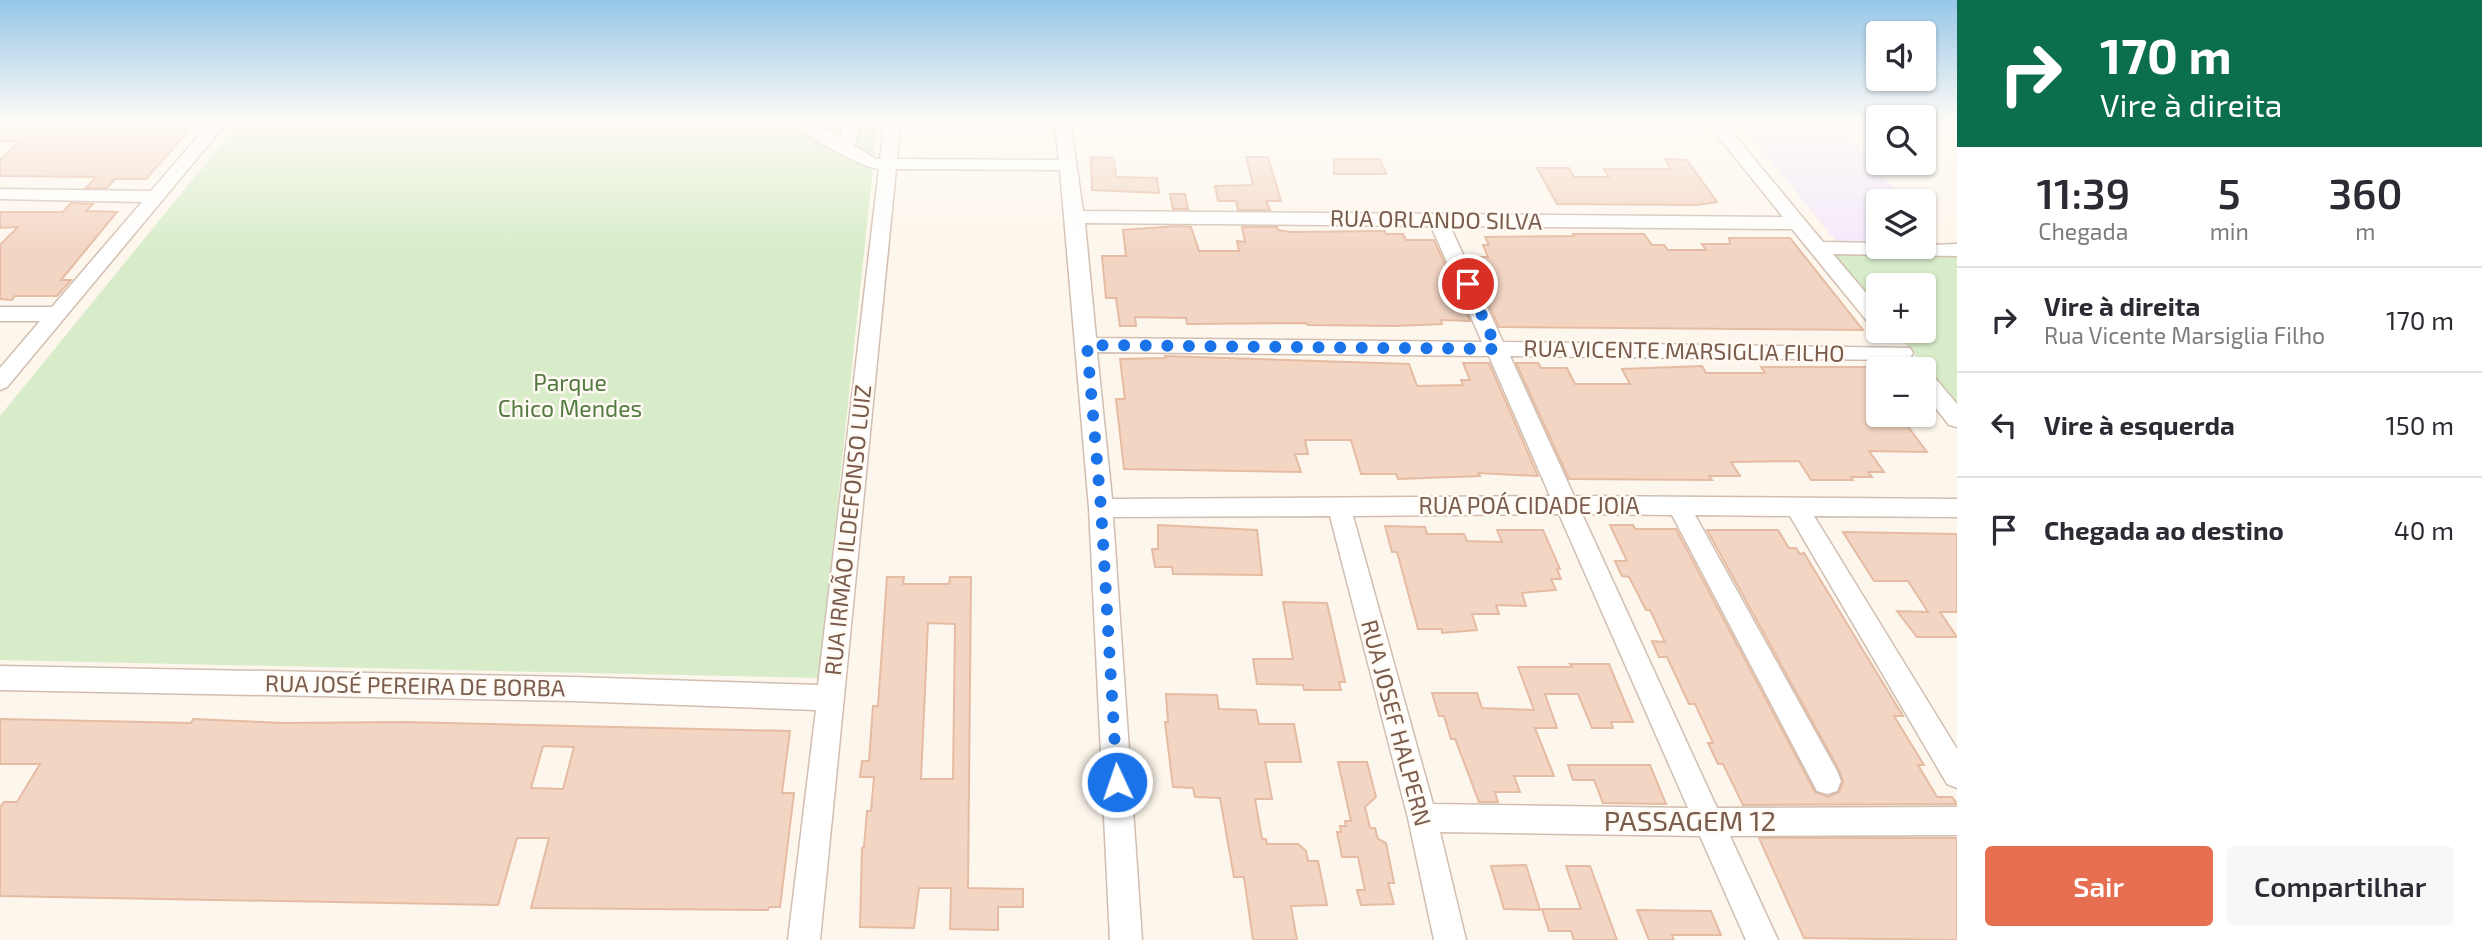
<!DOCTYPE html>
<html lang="pt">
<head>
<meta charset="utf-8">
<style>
  body { margin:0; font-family:"Exo 2",sans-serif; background:#f7f7f7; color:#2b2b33; height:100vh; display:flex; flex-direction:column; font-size:26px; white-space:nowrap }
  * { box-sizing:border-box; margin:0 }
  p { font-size:23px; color:#7c7c81 }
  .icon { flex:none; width:38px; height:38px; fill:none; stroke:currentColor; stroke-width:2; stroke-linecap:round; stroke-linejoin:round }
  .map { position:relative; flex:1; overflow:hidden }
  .sheet { display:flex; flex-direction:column; background:#fff; width:525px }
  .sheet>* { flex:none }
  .top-card { background:#0b6e4f; color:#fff; overflow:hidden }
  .fabs { position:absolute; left:1866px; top:21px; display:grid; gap:14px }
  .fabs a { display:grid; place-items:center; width:70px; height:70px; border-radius:7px; background:#fff; box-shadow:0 2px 5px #0004; font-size:35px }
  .pin { position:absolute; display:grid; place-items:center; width:60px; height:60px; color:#fff; margin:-30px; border:4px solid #fff; border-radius:50%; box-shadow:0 2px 7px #0007 }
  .me { position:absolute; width:77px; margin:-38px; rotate:357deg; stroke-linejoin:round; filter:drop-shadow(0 0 5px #0008) }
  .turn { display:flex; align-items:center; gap:24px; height:147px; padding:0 28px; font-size:32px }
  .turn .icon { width:91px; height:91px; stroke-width:2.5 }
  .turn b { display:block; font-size:49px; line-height:60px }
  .eta { display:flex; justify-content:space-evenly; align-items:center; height:119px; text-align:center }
  .eta b { font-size:42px; font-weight:600; line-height:49px }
  .cta { display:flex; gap:14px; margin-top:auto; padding:14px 28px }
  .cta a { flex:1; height:80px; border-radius:7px; background:#e76f51; color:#fff; font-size:28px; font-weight:600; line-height:80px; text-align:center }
  .cta a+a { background:#f7f7f7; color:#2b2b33 }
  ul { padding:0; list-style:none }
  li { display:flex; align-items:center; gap:21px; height:105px; padding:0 28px; border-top:2px solid #e1e1e2 }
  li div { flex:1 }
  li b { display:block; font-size:26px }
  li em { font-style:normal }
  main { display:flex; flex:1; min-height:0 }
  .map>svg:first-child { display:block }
</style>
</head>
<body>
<main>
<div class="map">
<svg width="1957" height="940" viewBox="0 0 1957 940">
  <rect width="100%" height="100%" fill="#fdf6ec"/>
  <polygon fill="#f3e8fa" points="1843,132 1906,201 1878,201 1878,241 1837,242 1748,133"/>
  <g fill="#d8ecc9">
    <polygon points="241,120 878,120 819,678 0,660 0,416"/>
    <polygon points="1831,252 1957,254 1957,406 1895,331 1923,331 1923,285 1878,285 1878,309"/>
  </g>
  <g fill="#f3d5c3" stroke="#e6bba3" stroke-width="2" fill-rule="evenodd">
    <polygon points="0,120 198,120 146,179 115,179 107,188 86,188 96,177 0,176 0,160 19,142 0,141"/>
    <polygon points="1091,157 1114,158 1116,177 1157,178 1159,193 1092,190"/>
    <polygon points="1246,157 1268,157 1281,201 1266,201 1270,210 1238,210 1236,201 1218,201 1215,186 1253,185"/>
    <polygon points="1334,159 1380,159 1386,174 1334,174"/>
    <polygon points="1665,159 1687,160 1717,202 1697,205 1557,204 1537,168 1569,168 1574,177 1609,177 1604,169 1671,169"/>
    <polygon points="1170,194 1185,194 1188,209 1173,209"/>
    <polygon points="71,203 93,204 86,211 117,212 61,280 71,280 57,296 15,296 12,300 0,299 0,245 18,227 0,228 0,212 63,212"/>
    <polygon points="1176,226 1191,227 1199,251 1239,251 1237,241 1245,242 1242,227 1277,227 1278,230 1290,232 1385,231 1386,234 1403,234 1406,240 1434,240 1470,321 1441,320 1442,324 1395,326 1308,325 1306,323 1187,324 1186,318 1135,317 1136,326 1120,326 1116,298 1106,298 1102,256 1126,256 1123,230"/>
    <polygon points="1573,234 1644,234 1652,245 1664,245 1668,250 1706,250 1702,244 1730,244 1729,238 1790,238 1863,330 1499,327 1467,257 1488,257 1483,245 1489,245 1485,237 1574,236"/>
    <polygon points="1165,356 1409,364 1417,386 1463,385 1461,380 1470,380 1463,363 1489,363 1538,476 1478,473 1480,476 1398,479 1396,474 1361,474 1351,440 1305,440 1308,454 1295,454 1301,472 1124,469 1116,399 1125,399 1120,359 1166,358"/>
    <polygon points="1516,363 1538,363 1541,368 1567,368 1575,384 1630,384 1622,369 1702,366 1706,373 1765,373 1761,367 1878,367 1878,415 1899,415 1927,452 1869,451 1884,472 1868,472 1872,477 1851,477 1853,480 1811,480 1799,461 1731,462 1740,476 1709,476 1712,480 1569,479"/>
    <polygon points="1158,525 1257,530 1262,575 1173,574 1172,567 1155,567 1152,549 1158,549"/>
    <polygon points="1610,525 1633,525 1635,529 1676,529 1815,792 1828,797 1839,792 1843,782 1839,770 1707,530 1778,530 1789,548 1796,548 1800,554 1804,553 1903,716 1894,716 1924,765 1918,765 1937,797 1952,797 1957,804 1743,805 1723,764 1718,764 1708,743 1713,743 1695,704 1689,704 1667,657 1659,657 1652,641 1665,642 1650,610 1646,610 1629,577 1622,576 1615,561 1627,561"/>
    <polygon points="1385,526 1425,527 1427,534 1464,534 1467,541 1502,542 1497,530 1543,530 1560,569 1557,569 1561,579 1551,579 1556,590 1522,593 1526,606 1496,605 1499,614 1472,614 1477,630 1442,633 1442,629 1418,629 1397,552 1392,552"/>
    <polygon points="1843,532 1957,534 1957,612 1940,612 1957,637 1917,637 1897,611 1928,612 1908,581 1874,581"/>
    <path d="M887,577H904L903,584H949L950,577H971L968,888L1023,889V907H998V930L950,929L951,888H919L914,928L860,927L862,848L864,847L867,811H871L874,777H860L862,761H869L873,706H878ZM928,623L955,624L953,779H921Z"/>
    <polygon points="1283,602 1327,603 1345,682 1339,682 1341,690 1304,690 1303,685 1257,684 1253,659 1293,659"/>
    <polygon points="1570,664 1609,664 1633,722 1611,722 1613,728 1592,728 1578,694 1545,694 1557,728 1535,728 1554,776 1514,776 1520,792 1495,792 1498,802 1479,802 1457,744 1455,739 1451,739 1444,716 1439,716 1432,693 1477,693 1482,708 1534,710 1518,667 1572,667"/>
    <polygon points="1166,694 1217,695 1219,709 1256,710 1259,724 1294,724 1301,762 1265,762 1272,799 1255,799 1262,839 1266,839 1267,844 1298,844 1306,851 1308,861 1318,861 1327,905 1291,906 1297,940 1253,940 1244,877 1234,877 1220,798 1195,797 1193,788 1173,787 1165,722 1168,722"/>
    <path d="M0,719L191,723L193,719L285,723L405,722L790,731L782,793H794L780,907H769L768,910L531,908L549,838H517L498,905L0,896V807L4,802H17L40,764H0ZM543,746L574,747L563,789L531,788Z"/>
    <polygon points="1338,762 1367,762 1376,797 1365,807 1370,828 1375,828 1378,839 1386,843 1394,883 1388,883 1394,904 1361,905 1357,890 1365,890 1358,857 1342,857 1337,832 1341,832 1340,826 1346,826 1345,821 1351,821"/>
    <polygon points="1568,765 1650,765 1666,804 1603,803 1594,780 1573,780"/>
    <polygon points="1759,838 1957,838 1957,940 1804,938"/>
    <polygon points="1526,865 1540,910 1504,909 1491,866"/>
    <polygon points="1566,866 1590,866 1617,940 1574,940 1571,931 1549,931 1542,909 1581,909"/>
    <polygon points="1637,910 1711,911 1721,935 1672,935 1674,940 1649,940"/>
  </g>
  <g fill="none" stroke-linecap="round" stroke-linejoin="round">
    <defs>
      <g id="minor">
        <polygon points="212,120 229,120 7,387 0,390 0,368 40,321 0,321 0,307 52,307 142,202 0,199 0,189 151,191"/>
        <path d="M787,120H808L840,138L846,120H862L854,146L876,159H880L885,120H901L897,159L1059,160L1054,120H1070L1083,211L1783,217L1705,120H1722L1823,242L1878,243V247L1957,244V256L1833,254L1878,307V328L1871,326L1792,229L1450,226L1503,342L1910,348L1913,353L1910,358L1903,360L1510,356L1574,496L1957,499V517L1814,516L1957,749V788L1947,784L1790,516L1695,515L1837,771L1841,781L1837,791L1827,794L1817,791L1672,515L1582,514L1717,808L1957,807V835L1730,836L1778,940H1746L1700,836L1440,832L1466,940H1434L1408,818L1330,516L1113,517L1142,940H1110L1089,508L1060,170L896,169L820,940H788L816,710L574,701L0,690V666L574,677L818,685L879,169C864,169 798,132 787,120ZM1085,223L1431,226L1482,342L1096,338ZM1097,352L1489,356L1550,496L1112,499ZM1559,514L1688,808L1433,804L1353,516Z"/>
        <polygon points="1923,370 1930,372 1957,404 1957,427 1949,425 1923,392"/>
      </g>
    </defs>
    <use href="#minor" stroke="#d1beb0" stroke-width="3"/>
    <use href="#minor" fill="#fff" fill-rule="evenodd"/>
  </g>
  <linearGradient id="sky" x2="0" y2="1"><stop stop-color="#97c7e8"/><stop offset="0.48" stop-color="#fefbf6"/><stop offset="1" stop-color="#fefbf6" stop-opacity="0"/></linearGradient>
  <rect width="1957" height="252" fill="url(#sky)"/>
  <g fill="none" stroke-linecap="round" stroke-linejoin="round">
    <polyline stroke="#1a73e8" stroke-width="12" stroke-dasharray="0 21.6" points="1117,782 1101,508 1087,345 1497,349 1468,284"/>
  </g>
  <g text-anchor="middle" stroke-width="5" stroke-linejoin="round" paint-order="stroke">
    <g font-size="23" fill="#7a5c4d" stroke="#fffaf3">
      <text transform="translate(1436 220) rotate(1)" y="8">RUA ORLANDO SILVA</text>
      <text transform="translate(1684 351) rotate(1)" y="8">RUA VICENTE MARSIGLIA FILHO</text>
      <text x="1529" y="514">RUA POÁ CIDADE JOIA</text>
      <text transform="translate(848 530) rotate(-84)" y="8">RUA IRMÃO ILDEFONSO LUIZ</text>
      <text transform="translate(415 686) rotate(1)" y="8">RUA JOSÉ PEREIRA DE BORBA</text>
      <text transform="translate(1396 723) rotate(75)" y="8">RUA JOSEF HALPERN</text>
    </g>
    <g font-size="23" fill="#537a41" stroke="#fffaf3">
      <text x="570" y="391">Parque<tspan x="570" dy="26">Chico Mendes</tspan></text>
    </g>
    <g font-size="28" fill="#7a5c4d" stroke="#fffaf3">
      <text x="1690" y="831">PASSAGEM 12</text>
    </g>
  </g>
</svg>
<div class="fabs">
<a><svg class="icon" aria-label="sound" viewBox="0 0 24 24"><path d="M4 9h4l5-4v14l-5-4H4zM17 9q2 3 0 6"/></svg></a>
<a><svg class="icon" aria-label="search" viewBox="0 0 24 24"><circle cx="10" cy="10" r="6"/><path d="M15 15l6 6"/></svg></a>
<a><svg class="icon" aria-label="layers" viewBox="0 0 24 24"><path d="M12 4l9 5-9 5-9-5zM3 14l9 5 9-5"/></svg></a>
<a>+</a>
<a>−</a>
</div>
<div class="pin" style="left:1468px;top:284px;background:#d93025"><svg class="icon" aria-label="arrive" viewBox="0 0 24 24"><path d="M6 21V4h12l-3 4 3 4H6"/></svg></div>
<svg class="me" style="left:1117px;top:782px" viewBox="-20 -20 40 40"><circle r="17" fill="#1a73e8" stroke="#fff" stroke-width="3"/><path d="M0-11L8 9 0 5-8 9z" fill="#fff"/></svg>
</div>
<section class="sheet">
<div class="top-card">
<div class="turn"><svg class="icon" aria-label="right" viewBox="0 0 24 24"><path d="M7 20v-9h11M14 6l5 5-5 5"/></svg><div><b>170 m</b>Vire à direita</div></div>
</div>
<div class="eta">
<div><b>11:39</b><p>Chegada</p></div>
<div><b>5</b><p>min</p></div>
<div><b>360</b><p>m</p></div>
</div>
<ul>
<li><svg class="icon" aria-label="right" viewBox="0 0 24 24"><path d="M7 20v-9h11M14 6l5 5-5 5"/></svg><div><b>Vire à direita</b><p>Rua Vicente Marsiglia Filho</p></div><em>170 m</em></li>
<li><svg class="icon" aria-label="left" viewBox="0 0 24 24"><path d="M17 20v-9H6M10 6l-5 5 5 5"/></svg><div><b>Vire à esquerda</b></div><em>150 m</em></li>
<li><svg class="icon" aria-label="arrive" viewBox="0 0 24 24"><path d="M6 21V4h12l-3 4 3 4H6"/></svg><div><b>Chegada ao destino</b></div><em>40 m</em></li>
</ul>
<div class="cta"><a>Sair</a><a>Compartilhar</a></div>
</section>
</main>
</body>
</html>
